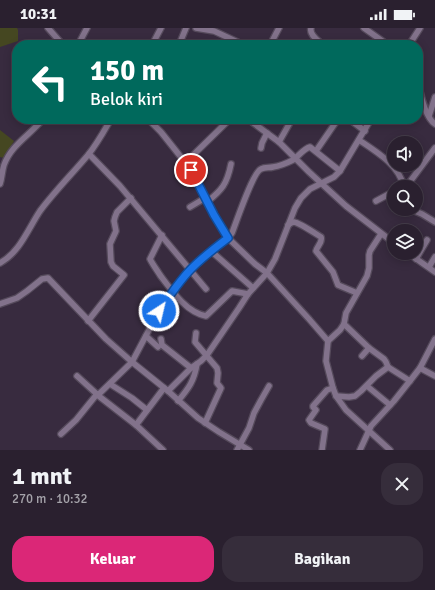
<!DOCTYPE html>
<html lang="id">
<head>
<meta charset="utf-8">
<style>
  body { margin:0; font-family:Signika,sans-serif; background:#362d3b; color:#f1f3f6; height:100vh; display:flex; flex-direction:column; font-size:15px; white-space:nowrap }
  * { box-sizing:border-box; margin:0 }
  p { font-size:13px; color:#a5a3aa }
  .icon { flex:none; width:22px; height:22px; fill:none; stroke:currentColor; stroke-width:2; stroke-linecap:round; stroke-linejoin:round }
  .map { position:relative; height:422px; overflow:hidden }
  .sheet { display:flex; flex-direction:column; background:#2a202f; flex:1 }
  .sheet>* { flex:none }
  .hud { position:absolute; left:12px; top:12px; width:411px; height:84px; border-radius:16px; box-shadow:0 2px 10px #0003,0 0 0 1px #463e4b; background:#00695c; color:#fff; overflow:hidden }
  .fabs { position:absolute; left:387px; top:108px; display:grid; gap:8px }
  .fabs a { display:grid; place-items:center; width:36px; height:36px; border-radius:50%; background:#2a202f; box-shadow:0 2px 10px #0003,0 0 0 1px #463e4b; font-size:20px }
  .pin { position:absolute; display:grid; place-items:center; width:34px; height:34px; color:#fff; margin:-17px; border:2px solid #fff; border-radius:50%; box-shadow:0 1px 4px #0007 }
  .me { position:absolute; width:44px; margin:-22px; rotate:35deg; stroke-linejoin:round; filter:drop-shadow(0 0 3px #0008) }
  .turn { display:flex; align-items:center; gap:14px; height:84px; padding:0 12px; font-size:18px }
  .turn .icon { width:52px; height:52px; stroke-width:2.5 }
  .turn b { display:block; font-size:28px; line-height:34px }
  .round { display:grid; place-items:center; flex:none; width:42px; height:42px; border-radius:16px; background:#362d3b }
  .overview { display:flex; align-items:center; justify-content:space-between; height:68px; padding:0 12px }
  h1 { font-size:24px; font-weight:700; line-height:30px }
  .cta { display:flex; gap:8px; margin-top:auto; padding:8px 12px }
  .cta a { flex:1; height:46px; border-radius:16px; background:#db2777; color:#fff; font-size:16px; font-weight:700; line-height:46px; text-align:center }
  .cta a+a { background:#362d3b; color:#f1f3f6 }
  .status { display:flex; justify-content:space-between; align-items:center; height:28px; padding:0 20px; background:#2a202f; direction:ltr }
  .status svg { height:11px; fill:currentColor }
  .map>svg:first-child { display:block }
</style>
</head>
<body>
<div class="status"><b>10:31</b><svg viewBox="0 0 49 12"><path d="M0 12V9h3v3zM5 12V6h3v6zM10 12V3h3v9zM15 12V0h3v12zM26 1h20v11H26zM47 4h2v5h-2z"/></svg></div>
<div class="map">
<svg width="435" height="422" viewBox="0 0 435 422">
  <rect width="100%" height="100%" fill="#382b3f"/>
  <g fill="#454721">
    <polygon points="0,0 17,0 18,2 18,13 0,19"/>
    <polygon points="0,102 14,113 4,130 0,129"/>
  </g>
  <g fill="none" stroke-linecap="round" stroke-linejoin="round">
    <defs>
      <g id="minor">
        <polyline points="48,0 63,17"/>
        <polyline points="196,0 214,3 244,17"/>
        <path d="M311,0C309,7 318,12 323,17"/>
        <polyline points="364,0 388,17"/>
        <polyline points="78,17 87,0"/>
        <polyline points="152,17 161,0"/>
        <polyline points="179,17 186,0"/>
        <polyline points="270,17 279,0"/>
        <polyline points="409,17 420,0"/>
        <path d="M418,56C421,67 425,89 435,96"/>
        <polyline points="429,88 435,69"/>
        <polyline points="148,91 161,104 188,138 214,187 228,210 255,236 267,245 309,291 328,313 326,333 333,360 336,368 346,382 390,422"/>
        <polyline points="248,91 279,114 309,144 346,178 394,215"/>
        <polyline points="349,91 365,103"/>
        <path d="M359,112C377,124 399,137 404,159"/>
        <polyline points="279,114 292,91"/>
        <polyline points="261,120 262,115 267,105"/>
        <polyline points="316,123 338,91"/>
        <polyline points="89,126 120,158 206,261"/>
        <polyline points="186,134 230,91"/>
        <path d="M0,156C2,150 2,143 4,137C11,117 30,107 43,91"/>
        <polyline points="406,159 435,120"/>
        <polyline points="376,173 389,166 394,167"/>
        <path d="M207,174C222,162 227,156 231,136"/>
        <polyline points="190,179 205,170"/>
        <polyline points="410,181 422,186 435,194"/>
        <path d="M288,197C290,196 292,194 294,194C300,195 316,206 321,209C323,214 317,218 316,223L333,244L338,257L357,265"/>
        <polyline points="381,206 370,223 369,227 369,240 367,248 346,285 344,296 369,320 384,331 386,334 388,339 410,353"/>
        <path d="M162,207L150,231C153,237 157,242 160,247C172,263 186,284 206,288L232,263L248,266"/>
        <polyline points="211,223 253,260"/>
        <polyline points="408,225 435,244"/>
        <polyline points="416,231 427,212"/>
        <path d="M0,235C20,224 28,201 40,183C55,163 72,146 88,127C97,116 104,103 111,91"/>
        <polyline points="429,239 435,229"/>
        <polyline points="0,276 17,270 27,263 42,251 48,250 106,311 132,334 168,363 198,390 219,404 249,422"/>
        <polyline points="88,293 124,247 113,238 111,234 110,216 116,203 114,193 115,189 117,184 131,170"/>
        <polyline points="196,305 195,314 217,340 218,345 217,355 221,360 205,395"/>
        <polyline points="146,308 158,319"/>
        <polyline points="161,311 162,317 191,340"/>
        <polyline points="328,313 340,302 344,296"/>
        <polyline points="362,328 369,320"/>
        <polyline points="420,340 435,348"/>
        <polyline points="77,348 99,368"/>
        <polyline points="110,356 132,370 147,382"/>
        <polyline points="367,358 390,377"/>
        <polyline points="168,363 191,340 201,333 207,327 239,280 248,266 267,245 275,231 295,180 301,170 310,161 334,149 340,143"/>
        <polyline points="336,368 349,369 355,368 361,363 376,348 388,339"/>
        <path d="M178,373C189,360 194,353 197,336"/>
        <polyline points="136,397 164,360"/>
        <polyline points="61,406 76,392 97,366"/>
        <path d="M163,422L136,397L100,369L99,368L100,365L132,334L159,283L172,264L191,241L211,223L228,210L232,205C236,195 253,144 261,141C265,139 269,140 273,139C280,138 287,135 293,132C299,128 303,121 310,119L340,143L371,91"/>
        <polyline points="237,422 249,400 254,385 261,372 269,358"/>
        <polyline points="322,422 325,401 311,395 309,392 316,382 313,379 313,378 327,362 333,360"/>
        <polyline points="360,422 371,398 394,373 413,349 420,340 435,311"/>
      </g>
    </defs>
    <use href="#minor" stroke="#554a5b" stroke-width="8"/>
    <use href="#minor" stroke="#82728b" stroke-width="5.5"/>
  </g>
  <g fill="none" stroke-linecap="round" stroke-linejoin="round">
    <defs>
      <path id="route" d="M159,283C169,269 179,253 192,240C203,229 216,219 228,210L214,187L191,142"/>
    </defs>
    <use href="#route" stroke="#114b97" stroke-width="10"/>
    <use href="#route" stroke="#1a73e8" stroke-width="7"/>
  </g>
</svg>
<div class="fabs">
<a><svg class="icon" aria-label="sound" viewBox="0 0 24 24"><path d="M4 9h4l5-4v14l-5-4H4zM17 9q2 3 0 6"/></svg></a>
<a><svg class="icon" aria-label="search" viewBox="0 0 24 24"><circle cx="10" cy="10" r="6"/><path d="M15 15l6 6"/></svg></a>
<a><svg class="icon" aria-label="layers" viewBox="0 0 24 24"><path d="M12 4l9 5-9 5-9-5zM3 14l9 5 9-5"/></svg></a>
</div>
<div class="pin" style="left:191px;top:142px;background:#d93025"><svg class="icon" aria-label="arrive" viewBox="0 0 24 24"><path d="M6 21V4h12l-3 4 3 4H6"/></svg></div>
<svg class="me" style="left:159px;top:283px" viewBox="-20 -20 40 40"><circle r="17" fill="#1a73e8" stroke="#fff" stroke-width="3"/><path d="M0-11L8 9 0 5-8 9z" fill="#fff"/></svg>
<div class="hud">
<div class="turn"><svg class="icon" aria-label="left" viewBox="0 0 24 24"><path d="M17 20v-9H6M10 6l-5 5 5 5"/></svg><div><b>150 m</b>Belok kiri</div></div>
</div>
</div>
<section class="sheet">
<div class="overview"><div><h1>1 mnt</h1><p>270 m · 10:32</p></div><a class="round"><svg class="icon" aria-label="close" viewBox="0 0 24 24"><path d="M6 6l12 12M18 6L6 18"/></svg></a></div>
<div class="cta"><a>Keluar</a><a>Bagikan</a></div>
</section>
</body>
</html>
